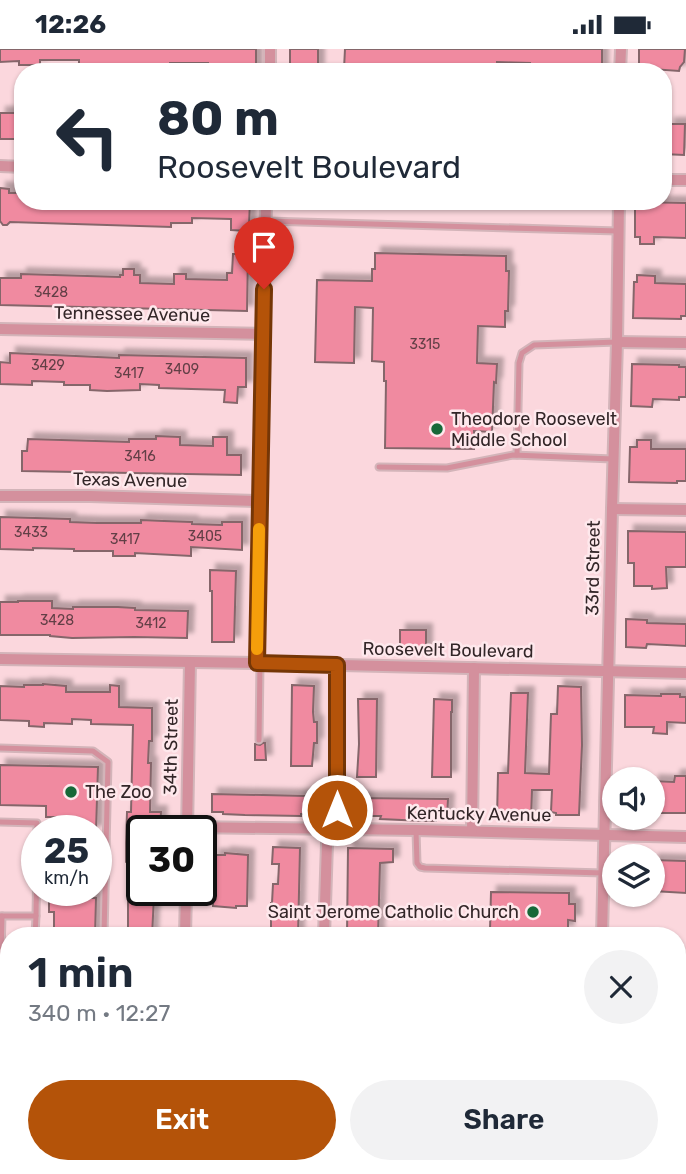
<!DOCTYPE html>
<html lang="en">
<head>
<meta charset="utf-8">
<style>
  body { margin:0; font-family:Rubik,sans-serif; background:#f2f2f3; color:#1f2937; height:100vh; display:flex; flex-direction:column; font-size:26px; white-space:nowrap }
  * { box-sizing:border-box; margin:0 }
  p { font-size:23px; color:#747a83 }
  .icon { flex:none; width:38px; height:38px; fill:none; stroke:currentColor; stroke-width:2; stroke-linecap:round; stroke-linejoin:round }
  .map { position:relative; flex:1; overflow:hidden }
  .drawer { position:absolute; left:0px; top:878px; width:686px; height:247px; display:flex; flex-direction:column; background:#fff; border-radius:28px 28px 0 0; box-shadow:0 2px 5px #0004 }
  .drawer>* { flex:none }
  .banner { position:absolute; left:14px; top:14px; width:658px; height:147px; border-radius:28px; box-shadow:0 2px 5px #0004; background:#fff; color:#1f2937; overflow:hidden }
  .tools { position:absolute; left:602px; top:718px; display:grid; gap:14px }
  .tools a { display:grid; place-items:center; width:63px; height:63px; border-radius:50%; background:#fff; box-shadow:0 2px 5px #0004; font-size:35px }
  .speed { position:absolute; left:21px; top:766px; display:flex; gap:14px; font-size:35px; font-weight:700; text-align:center }
  .speed>* { display:grid; place-content:center; width:91px; height:91px; border-radius:50%; background:#fff; box-shadow:0 2px 5px #0004; line-height:1 }
  .speed small { font-size:18px; font-weight:400 }
  .speed .limit { border:4px solid #111; border-radius:10px; background:#fff; color:#111 }
  .pin { position:absolute; display:grid; place-items:center; width:60px; height:60px; color:#fff; margin:-72px -30px; border-radius:50% 50% 50% 0; rotate:-45deg; box-shadow:0 0 7px #0007 }
  .pin .icon { rotate:45deg }
  .me { position:absolute; width:77px; margin:-38px; rotate:0deg; stroke-linejoin:round; filter:drop-shadow(0 0 5px #0008) }
  .turn { display:flex; align-items:center; gap:24px; height:147px; padding:0 28px; font-size:32px }
  .turn .icon { width:91px; height:91px; stroke-width:2.5 }
  .turn b { display:block; font-size:49px; line-height:60px }
  .round { display:grid; place-items:center; flex:none; width:74px; height:74px; border-radius:37px; background:#f2f2f3 }
  .head { display:flex; align-items:center; justify-content:space-between; height:119px; padding:0 28px }
  h1 { font-size:42px; font-weight:600; line-height:52px }
  .action { display:flex; gap:14px; margin-top:auto; padding:14px 28px }
  .action a { flex:1; height:80px; border-radius:42px; background:#b45309; color:#fff; font-size:28px; font-weight:600; line-height:80px; text-align:center }
  .action a+a { background:#f2f2f3; color:#1f2937 }
  .status { display:flex; justify-content:space-between; align-items:center; height:49px; padding:0 35px; background:#fff; direction:ltr }
  .status svg { height:19px; fill:currentColor }
  .map>svg:first-child { display:block }
</style>
</head>
<body>
<div class="status"><b>12:26</b><svg viewBox="0 0 49 12"><path d="M0 12V9h3v3zM5 12V6h3v6zM10 12V3h3v9zM15 12V0h3v12zM26 1h20v11H26zM47 4h2v5h-2z"/></svg></div>
<div class="map">
<svg width="686" height="1125" viewBox="0 0 686 1125">
  <defs>
    <filter id="shadow"><feDropShadow dx="6" dy="-6" stdDeviation="2" flood-color="#0004"/></filter>
  </defs>
  <rect width="100%" height="100%" fill="#fbd7dd"/>
  <g fill="#f08aa0" stroke="#85666b" stroke-width="2" filter="url(#shadow)">
    <polygon points="0,0 256,0 256,23 208,23 208,14 170,14 170,23 153,23 153,17 122,16 122,23 79,23 79,11 40,11 40,16 19,16 19,12 0,13"/>
    <polygon points="290,0 318,0 318,21 290,23"/>
    <polygon points="345,0 602,0 602,23 582,23 582,19 566,18 564,16 547,15 547,18 530,18 530,14 497,13 497,23 475,23 475,15 415,16 415,19 344,20"/>
    <polygon points="639,0 685,0 684,13 680,18 679,22 652,20 652,23 639,23"/>
    <rect x="0" y="64" width="23" height="26"/>
    <polygon points="669,75 685,75 684,106 663,105 663,84 668,84"/>
    <polygon points="0,139 9,140 9,144 23,144 23,152 250,152 249,176 247,176 247,182 231,181 231,170 192,169 192,174 171,174 171,178 10,173 7,176 3,176 0,172"/>
    <polygon points="635,153 686,154 686,189 654,188 654,195 640,195 640,188 635,188"/>
    <polygon points="375,204 506,207 506,222 509,222 508,262 505,262 505,278 478,277 477,314 497,315 496,334 494,333 492,383 474,382 474,400 385,399 386,332 384,332 384,313 372,312 373,259 355,258 354,314 315,313 317,231 372,232 372,220 375,220"/>
    <polygon points="233,205 248,205 247,262 0,256 0,229 21,229 21,225 120,228 120,226 123,226 123,220 134,220 134,226 140,226 140,234 174,235 174,225 186,225 186,230 227,231 227,224 232,224"/>
    <polygon points="637,226 655,227 655,234 686,235 686,267 681,267 681,270 633,269 634,233 637,233"/>
    <polygon points="10,304 119,309 119,306 246,309 246,338 238,338 237,354 224,353 225,341 159,339 159,336 140,335 140,341 107,342 90,341 90,336 64,336 64,333 32,332 32,336 0,335 0,313 10,314"/>
    <polygon points="632,315 679,316 679,318 686,318 686,348 679,348 679,351 653,350 652,358 631,357"/>
    <polygon points="156,387 180,388 180,396 213,397 213,388 227,388 227,406 241,406 241,426 22,422 22,402 27,402 28,390 129,393 129,390 156,390"/>
    <polygon points="637,391 651,391 651,400 686,400 686,432 677,432 677,434 629,433 630,398 637,398"/>
    <polygon points="0,468 70,470 70,473 97,474 141,474 141,471 164,472 192,473 192,475 222,476 222,473 242,473 242,501 191,498 191,507 135,504 135,507 113,507 113,502 74,502 74,500 33,499 33,501 0,500"/>
    <polygon points="628,482 686,483 686,518 666,518 667,539 652,540 652,537 634,537 634,514 628,514"/>
    <polygon points="210,521 236,522 234,593 212,593 212,542 210,542"/>
    <polygon points="18,552 52,552 52,559 73,560 73,558 118,558 135,559 135,561 188,562 187,589 134,588 72,589 50,587 50,586 0,586 0,553 18,553"/>
    <polygon points="626,570 647,571 647,574 686,575 686,597 647,595 646,599 626,598"/>
    <rect x="400" y="581" width="26" height="23"/>
    <polygon points="43,635 66,637 66,643 110,643 110,636 119,637 119,658 152,659 152,692 149,692 148,714 151,714 150,763 161,763 160,782 142,781 142,842 150,842 150,847 154,847 152,887 128,887 128,814 126,813 126,794 127,763 131,763 133,676 91,675 91,671 72,670 72,675 44,674 44,678 29,677 29,672 0,671 0,637 24,638 24,636 43,636"/>
    <polygon points="292,636 314,637 313,663 314,673 317,673 317,694 314,694 312,717 291,717"/>
    <polygon points="558,637 581,638 582,696 579,766 556,766 556,764 551,763 552,741 532,741 531,770 508,772 508,769 497,769 498,724 508,724 511,644 528,644 525,724 549,725 551,665 557,665"/>
    <polygon points="661,645 680,645 680,648 686,648 686,674 667,673 667,685 653,684 654,678 625,678 625,646 661,647"/>
    <polygon points="358,650 377,650 376,728 357,728 359,695"/>
    <polygon points="434,650 452,651 452,663 451,663 451,728 432,728"/>
    <polygon points="263,694 265,694 266,711 255,711 255,695 260,696"/>
    <polygon points="0,716 98,718 96,782 55,782 56,768 46,768 46,757 0,756"/>
    <polygon points="675,727 686,727 686,764 653,764 653,732 674,733"/>
    <polygon points="212,745 307,747 307,765 301,765 301,767 245,766 223,765 223,763 212,763"/>
    <polygon points="359,749 448,750 447,769 437,769 436,772 424,772 380,770 381,767 359,767"/>
    <polygon points="273,798 300,799 298,887 271,887 271,854 272,854 273,835 278,835 279,815 272,815"/>
    <polygon points="348,799 393,800 393,813 380,814 378,887 347,887"/>
    <polygon points="225,804 248,806 247,857 236,857 236,859 213,857 214,806 225,806"/>
    <polygon points="653,811 686,812 686,844 653,842"/>
    <polygon points="491,843 569,844 569,855 575,855 575,872 568,871 568,882 552,882 551,887 512,887 512,881 490,881"/>
    <polygon points="49,847 65,847 65,849 96,849 95,887 54,887 54,863 49,863"/>
  </g>
  <g fill="none" stroke-linecap="round" stroke-linejoin="round">
    <defs>
      <g id="lane">
        <polyline points="266,172 618,182"/>
        <polyline points="517,406 519,314 522,304 534,296 617,293"/>
        <polyline points="379,418 447,419 513,406 613,410"/>
        <polyline points="259,691 260,614"/>
        <polyline points="0,699 93,702 108,713 104,887"/>
        <polyline points="0,773 37,774 37,782"/>
        <polyline points="416,782 417,814 420,818 425,819 603,824"/>
        <polyline points="0,867 36,867 37,802"/>
        <polyline points="35,887 36,867"/>
        <polyline points="0,943 2,867"/>
        <polyline points="0,953 9,954"/>
        <polyline points="0,1030 9,1030"/>
        <polyline points="0,1094 9,1094"/>
        <polyline points="0,1123 64,1125"/>
      </g>
      <g id="street">
        <polyline points="270,23 270,0"/>
        <polyline points="620,23 621,0"/>
        <polyline points="0,117 23,118"/>
        <polyline points="663,131 686,131"/>
        <polyline points="0,280 263,285"/>
        <polyline points="617,293 686,294"/>
        <polyline points="0,447 90,447 259,452"/>
        <polyline points="612,460 686,461"/>
        <polyline points="0,610 257,614 686,624"/>
        <polyline points="257,614 266,152"/>
        <polyline points="188,778 416,781 686,788"/>
        <polyline points="187,782 190,613"/>
        <polyline points="472,782 474,619"/>
        <polyline points="185,887 186,842"/>
        <polyline points="324,887 327,794 330,779 337,761 337,616"/>
        <polyline points="602,887 612,460 617,293 619,152"/>
        <polyline points="677,955 686,955"/>
        <polyline points="319,1116 319,1125"/>
        <polyline points="598,1117 686,1118"/>
        <polyline points="179,1125 180,1116"/>
      </g>
    </defs>
    <use href="#lane" stroke="#d3b4b9" stroke-width="9"/>
    <use href="#street" stroke="#d3b4b9" stroke-width="14"/>
    <use href="#lane" stroke="#d4909d" stroke-width="5"/>
    <use href="#street" stroke="#d4909d" stroke-width="10"/>
  </g>
  <g fill="none" stroke-linecap="round" stroke-linejoin="round">
    <defs>
      <polyline id="route" points="264,240 257,614 337,616 337,761"/>
    </defs>
    <use href="#route" stroke="#753606" stroke-width="18"/>
    <use href="#route" stroke="#b45309" stroke-width="12"/>
    <polyline stroke="#f59e0b" stroke-width="12" points="257,600 259,480"/>
  </g>
  <g fill="#166838" stroke="#fee8ec" stroke-width="2.5">
    <circle cx="437" cy="380" r="7"/>
    <circle cx="71" cy="743" r="7"/>
    <circle cx="533" cy="863" r="7"/>
  </g>
  <g text-anchor="middle" stroke-width="5" stroke-linejoin="round" paint-order="stroke">
    <g font-size="14" fill="#623f46">
      <text x="51" y="248">3428</text>
      <text x="425" y="300">3315</text>
      <text x="48" y="321">3429</text>
      <text x="182" y="325">3409</text>
      <text x="129" y="329">3417</text>
      <text x="140" y="412">3416</text>
      <text x="31" y="488">3433</text>
      <text x="205" y="492">3405</text>
      <text x="125" y="495">3417</text>
      <text x="57" y="576">3428</text>
      <text x="151" y="579">3412</text>
    </g>
    <g font-size="18" fill="#332628" stroke="#fee8ec">
      <text transform="translate(132 265) rotate(1)" y="6">Tennessee Avenue</text>
      <text transform="translate(130 431) rotate(1)" y="6">Texas Avenue</text>
      <text transform="translate(593 519) rotate(-89)" y="6">33rd Street</text>
      <text transform="translate(448 601) rotate(1)" y="6">Roosevelt Boulevard</text>
      <text transform="translate(171 698) rotate(-89)" y="6">34th Street</text>
      <text transform="translate(479 765) rotate(1)" y="6">Kentucky Avenue</text>
    </g>
    <g font-size="18" fill="#332628" stroke="#fee8ec" text-anchor="start">
      <text x="451" y="376">Theodore Roosevelt<tspan x="451" dy="21">Middle School</tspan></text>
      <text x="85" y="749">The Zoo</text>
      <text x="519" y="869" text-anchor="end">Saint Jerome Catholic Church</text>
    </g>
  </g>
</svg>
<div class="tools">
<a><svg class="icon" aria-label="sound" viewBox="0 0 24 24"><path d="M4 9h4l5-4v14l-5-4H4zM17 9q2 3 0 6"/></svg></a>
<a><svg class="icon" aria-label="layers" viewBox="0 0 24 24"><path d="M12 4l9 5-9 5-9-5zM3 14l9 5 9-5"/></svg></a>
</div>
<div class="speed"><div>25<small>km/h</small></div><div class="limit">30</div></div>
<div class="pin" style="left:264px;top:240px;background:#d93025"><svg class="icon" aria-label="arrive" viewBox="0 0 24 24"><path d="M6 21V4h12l-3 4 3 4H6"/></svg></div>
<svg class="me" style="left:337px;top:761px" viewBox="-20 -20 40 40"><circle r="17" fill="#b45309" stroke="#fff" stroke-width="3"/><path d="M0-11L8 9 0 5-8 9z" fill="#fff"/></svg>
<div class="banner">
<div class="turn"><svg class="icon" aria-label="left" viewBox="0 0 24 24"><path d="M17 20v-9H6M10 6l-5 5 5 5"/></svg><div><b>80 m</b>Roosevelt Boulevard</div></div>
</div>
<section class="drawer">
<div class="head"><div><h1>1 min</h1><p>340 m · 12:27</p></div><a class="round"><svg class="icon" aria-label="close" viewBox="0 0 24 24"><path d="M6 6l12 12M18 6L6 18"/></svg></a></div>
<div class="action"><a>Exit</a><a>Share</a></div>
</section>
</div>
</body>
</html>
